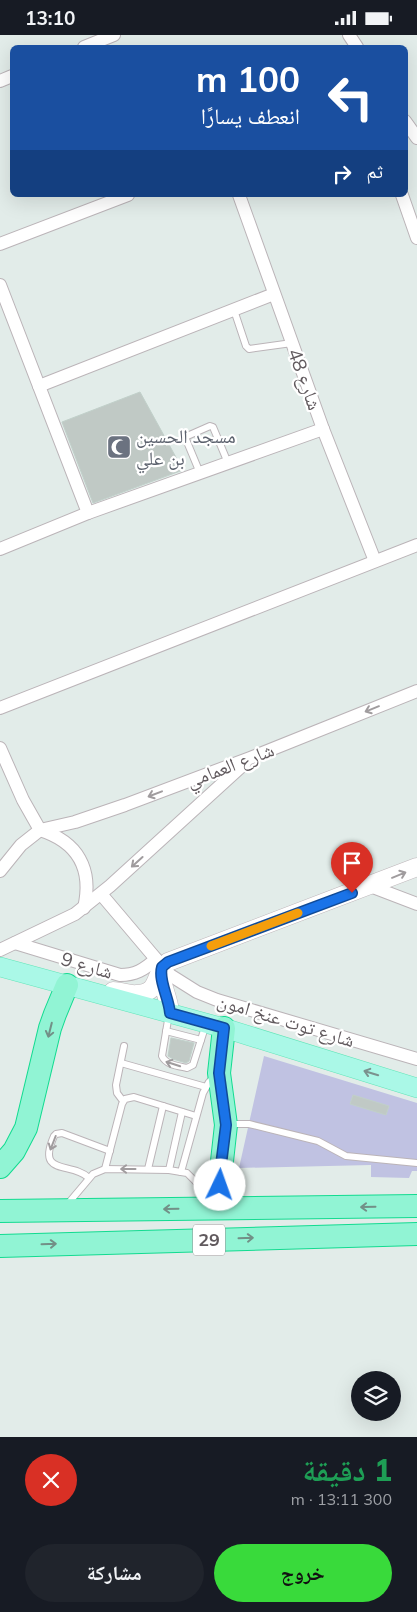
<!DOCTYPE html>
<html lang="ar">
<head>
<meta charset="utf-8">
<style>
  body { margin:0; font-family:Mulish,"Noto Naskh Arabic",sans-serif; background:#20242c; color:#f1f3f6; direction:rtl; height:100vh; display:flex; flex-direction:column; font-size:19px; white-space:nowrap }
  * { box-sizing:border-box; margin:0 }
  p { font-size:16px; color:#9ea1a6 }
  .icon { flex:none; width:28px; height:28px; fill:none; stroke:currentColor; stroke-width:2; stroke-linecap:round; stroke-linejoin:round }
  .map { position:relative; height:1402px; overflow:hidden; direction:ltr }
  .sheet { display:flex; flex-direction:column; background:#171b24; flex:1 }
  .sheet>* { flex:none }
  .banner { position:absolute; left:10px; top:10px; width:398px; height:152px; border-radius:8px; box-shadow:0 5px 20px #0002; direction:rtl; background:#1a4fa0; color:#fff; overflow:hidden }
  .controls { position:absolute; left:351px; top:1336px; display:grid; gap:10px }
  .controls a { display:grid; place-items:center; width:50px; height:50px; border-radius:50%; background:#171b24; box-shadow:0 5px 20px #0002; font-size:25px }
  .pin { position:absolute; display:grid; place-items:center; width:42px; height:42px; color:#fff; margin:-51px -21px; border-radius:50% 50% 50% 0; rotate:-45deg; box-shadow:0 0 5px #0007 }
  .pin .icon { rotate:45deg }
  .me { position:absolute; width:55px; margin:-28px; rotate:3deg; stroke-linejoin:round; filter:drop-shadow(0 0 4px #0008) }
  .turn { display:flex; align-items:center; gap:18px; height:105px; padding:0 25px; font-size:22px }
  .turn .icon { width:65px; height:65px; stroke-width:2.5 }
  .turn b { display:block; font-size:35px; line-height:42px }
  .then { display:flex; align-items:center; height:48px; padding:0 25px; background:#0003; gap:10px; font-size:19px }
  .round { display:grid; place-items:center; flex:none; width:52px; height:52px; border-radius:26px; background:#20242c }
  .head { display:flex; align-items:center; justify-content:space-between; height:85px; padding:0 25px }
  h1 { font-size:30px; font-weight:800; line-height:38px; color:#1e9e55 }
  .cta { display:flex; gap:10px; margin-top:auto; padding:10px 25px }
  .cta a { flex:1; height:58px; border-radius:30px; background:#39da3b; color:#111; font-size:20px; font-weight:800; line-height:58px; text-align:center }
  .cta a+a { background:#20242c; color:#f1f3f6 }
  .status { display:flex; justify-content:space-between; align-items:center; height:35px; padding:0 25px; background:#171b24; direction:ltr }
  .status svg { height:14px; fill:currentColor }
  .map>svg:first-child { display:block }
</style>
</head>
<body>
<div class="status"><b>13:10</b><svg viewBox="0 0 49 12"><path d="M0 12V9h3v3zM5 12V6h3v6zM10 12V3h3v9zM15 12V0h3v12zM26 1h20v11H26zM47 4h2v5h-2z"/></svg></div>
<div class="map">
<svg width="417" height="1402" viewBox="0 0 417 1402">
  <rect width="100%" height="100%" fill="#e2ece9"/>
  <polygon fill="#c0c2e2" points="264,1021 417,1068 417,1136 412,1136 409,1143 371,1142 371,1130 239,1133"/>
  <g fill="#c0c9c5" stroke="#c1d0ca">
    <polygon points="140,357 183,435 93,468 62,387"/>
    <polygon points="171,1003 194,1008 189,1026 186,1028 173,1024 168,1021"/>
    <polygon points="353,1060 389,1071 386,1080 350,1069"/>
  </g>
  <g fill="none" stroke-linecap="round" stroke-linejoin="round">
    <defs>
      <g id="lane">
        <polyline points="234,275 246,311 249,314 292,308"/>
        <polyline points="200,438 185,402 210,391 213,392 228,428"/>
        <path d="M169,979L162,1021C166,1030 178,1031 187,1033L193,1030L206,989"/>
        <polyline points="166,996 201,1005"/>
        <polyline points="121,1028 206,1052"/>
        <polyline points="123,1066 117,1058 116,1050 124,1011"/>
        <polyline points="230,1089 249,1089 318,1106 346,1121 417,1128"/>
        <polyline points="105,1134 122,1069 125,1064 134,1062 196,1081"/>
        <polyline points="148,1134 163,1071"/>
        <polyline points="169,1135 182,1077"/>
        <polyline points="181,1137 203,1058 209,1047 214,1042"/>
        <path d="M89,1143C71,1126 36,1142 54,1101L56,1099L62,1098L110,1116"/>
        <polyline points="66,1171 93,1139 105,1134 169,1135 187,1138 199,1150 206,1170"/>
      </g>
      <g id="street">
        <polyline points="349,0 357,12"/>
        <polyline points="84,12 114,0"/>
        <polyline points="0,46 12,41"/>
        <polyline points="405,86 417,103"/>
        <polyline points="239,160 323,394 375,526"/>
        <polyline points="402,160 417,203"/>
        <polyline points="0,209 128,160"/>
        <polyline points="0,250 88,478"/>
        <polyline points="39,351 274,259"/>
        <polyline points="0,514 88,478 323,394"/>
        <polyline points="0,673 417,510"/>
        <polyline points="0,713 23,765 40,795"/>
        <path d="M40,795C78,807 93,834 84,873"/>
        <polyline points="0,836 21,810 40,795 75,787 125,770 250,723 417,656"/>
        <polyline points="370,851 417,869"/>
        <polyline points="101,859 156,924 170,940 197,957 217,965 417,1024"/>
        <path d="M15,908L120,940C135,940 144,935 156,924"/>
        <polyline points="0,915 75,879 110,851 245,728"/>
      </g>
      <g id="secondary">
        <path d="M161,936C161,950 169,963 170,977"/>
        <path d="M113,956C121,956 129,960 137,959C161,958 153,938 168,927L417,832"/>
      </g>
      <polyline id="primary" points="0,932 224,993 417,1053"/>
      <g id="highway">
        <path d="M224,993L219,1038L226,1090L220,1144C221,1157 227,1166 239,1173"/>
        <polyline points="0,1132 14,1116 26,1093 50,993 55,979 67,950"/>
        <polyline points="0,1176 417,1171"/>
        <polyline points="0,1211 417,1199"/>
      </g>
    </defs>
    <use href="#lane" stroke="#bbb4b8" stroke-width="8"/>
    <use href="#street" stroke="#bbb4b8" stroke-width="14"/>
    <use href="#secondary" stroke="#bdb5b9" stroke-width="19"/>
    <use href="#primary" stroke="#61e5b8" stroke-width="20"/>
    <use href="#highway" stroke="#12db90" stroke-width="24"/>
    <use href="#lane" stroke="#fff" stroke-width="6"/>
    <use href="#street" stroke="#fff" stroke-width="12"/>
    <use href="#secondary" stroke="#fff" stroke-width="18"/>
    <use href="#primary" stroke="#aaf8e7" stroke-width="19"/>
    <use href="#highway" stroke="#91f4d4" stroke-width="22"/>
  </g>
  <defs><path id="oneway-shaft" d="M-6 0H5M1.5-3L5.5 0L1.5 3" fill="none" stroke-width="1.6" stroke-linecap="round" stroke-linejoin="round" transform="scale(1.25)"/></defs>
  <g stroke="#a09c9e">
    <use href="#oneway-shaft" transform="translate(372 674) rotate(158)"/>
    <use href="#oneway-shaft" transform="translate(155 759) rotate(159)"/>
    <use href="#oneway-shaft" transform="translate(137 827) rotate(138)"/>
    <use href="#oneway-shaft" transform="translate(399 840) rotate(-22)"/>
    <use href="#oneway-shaft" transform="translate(173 1029) rotate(-162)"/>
    <use href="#oneway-shaft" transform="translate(53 1108) rotate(111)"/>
    <use href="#oneway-shaft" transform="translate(128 1134) rotate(-180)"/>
  </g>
  <g stroke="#729087">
    <use href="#oneway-shaft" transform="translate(50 995) rotate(104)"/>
    <use href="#oneway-shaft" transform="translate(368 1172) rotate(179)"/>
    <use href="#oneway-shaft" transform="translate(171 1174) rotate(179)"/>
    <use href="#oneway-shaft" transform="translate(246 1203) rotate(-2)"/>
    <use href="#oneway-shaft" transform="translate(49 1209) rotate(-2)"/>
  </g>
  <use stroke="#7b918e" href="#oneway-shaft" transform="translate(371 1038) rotate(-163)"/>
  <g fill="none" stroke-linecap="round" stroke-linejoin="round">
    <defs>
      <path id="route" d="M220,1150V1138L226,1090L219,1038L224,993L170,978C169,963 158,945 162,932L168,927L352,858"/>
    </defs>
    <use href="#route" stroke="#114b97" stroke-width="12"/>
    <use href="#route" stroke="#1a73e8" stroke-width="9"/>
    <polyline stroke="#f59e0b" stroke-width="9" points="211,911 298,878"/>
  </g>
  <defs>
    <symbol id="mosque-square" viewBox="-11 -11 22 22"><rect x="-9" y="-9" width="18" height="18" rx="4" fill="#6b7280" stroke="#fff"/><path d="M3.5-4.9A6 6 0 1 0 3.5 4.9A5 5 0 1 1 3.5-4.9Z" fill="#fff"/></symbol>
  </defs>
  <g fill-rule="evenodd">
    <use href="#mosque-square" x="105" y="398" width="28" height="28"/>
  </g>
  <g text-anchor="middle" stroke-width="4.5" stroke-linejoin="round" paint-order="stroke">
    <rect fill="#fff" stroke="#908c8e" stroke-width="1" x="193" y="1189.5" width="32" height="31" rx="4"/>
    <g font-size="18" font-weight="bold" fill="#615a5e">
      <text x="209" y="1211">29</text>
    </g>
    <g font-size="19" fill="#615a5e" stroke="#fff">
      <text transform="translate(305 344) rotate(70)" y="7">شارع 48</text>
      <text transform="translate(230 730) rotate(-21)" y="7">شارع العمامي</text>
      <text transform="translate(87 930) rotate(16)" y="7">شارع 9</text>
      <text transform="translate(286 985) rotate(17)" y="7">شارع توت عنخ امون</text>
    </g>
    <g font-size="19" fill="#5b616d" stroke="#fff" text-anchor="start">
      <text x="136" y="408">مسجد الحسين<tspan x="136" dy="22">بن علي</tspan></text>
    </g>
  </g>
</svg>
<div class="controls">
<a><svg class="icon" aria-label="layers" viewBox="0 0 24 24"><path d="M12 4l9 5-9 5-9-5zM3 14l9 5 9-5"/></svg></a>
</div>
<div class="pin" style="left:352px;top:858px;background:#d93025"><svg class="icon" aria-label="arrive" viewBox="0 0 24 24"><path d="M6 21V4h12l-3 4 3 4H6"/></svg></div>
<svg class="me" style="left:220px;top:1150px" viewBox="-20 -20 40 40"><circle r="19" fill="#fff"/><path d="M0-13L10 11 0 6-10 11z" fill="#1a73e8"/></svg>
<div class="banner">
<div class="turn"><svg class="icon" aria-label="left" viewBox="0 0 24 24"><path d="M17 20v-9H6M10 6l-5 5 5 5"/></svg><div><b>100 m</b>انعطف يسارًا</div></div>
<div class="then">ثم<svg class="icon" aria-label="right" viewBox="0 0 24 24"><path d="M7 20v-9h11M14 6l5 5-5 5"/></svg></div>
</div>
</div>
<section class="sheet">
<div class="head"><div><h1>1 دقيقة</h1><p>300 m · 13:11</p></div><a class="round" style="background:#d93025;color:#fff"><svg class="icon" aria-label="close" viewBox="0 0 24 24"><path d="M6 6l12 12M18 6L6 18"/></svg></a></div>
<div class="cta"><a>خروج</a><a>مشاركة</a></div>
</section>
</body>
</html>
